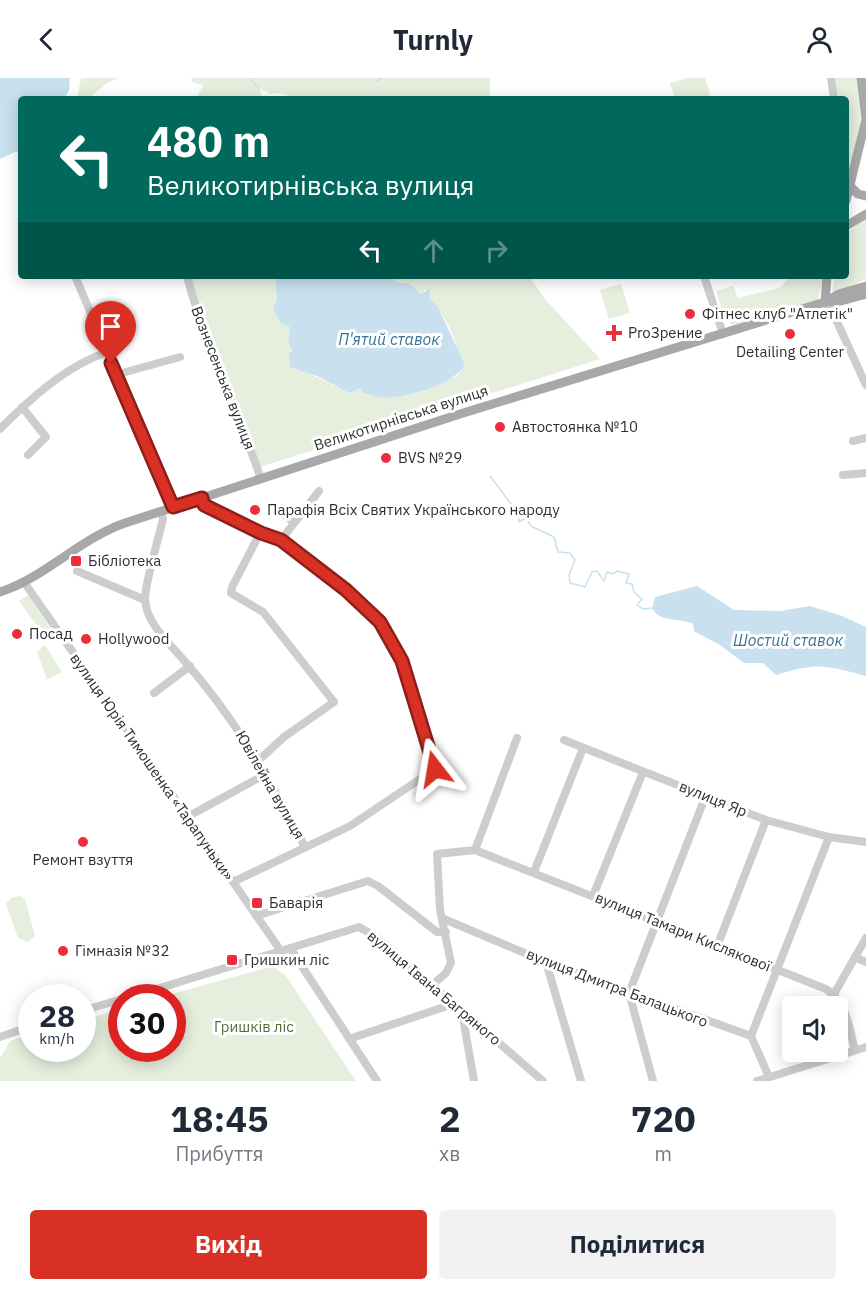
<!DOCTYPE html>
<html lang="uk">
<head>
<meta charset="utf-8">
<style>
  body { margin:0; font-family:"IBM Plex Sans",sans-serif; background:#f2f2f3; color:#1f2937; height:100vh; display:flex; flex-direction:column; font-size:22px; white-space:nowrap }
  * { box-sizing:border-box; margin:0 }
  p { font-size:20px; color:#747a83 }
  .icon { flex:none; width:33px; height:33px; fill:none; stroke:currentColor; stroke-width:2; stroke-linecap:round; stroke-linejoin:round }
  .map { position:relative; height:1003px; overflow:hidden }
  .drawer { display:flex; flex-direction:column; background:#fff; flex:1 }
  .drawer>* { flex:none }
  .top-card { position:absolute; left:18px; top:18px; width:831px; height:183px; border-radius:6px; box-shadow:0 3px 15px #0003; background:#00695c; color:#fff; overflow:hidden }
  .fabs { position:absolute; left:782px; top:918px; display:grid; gap:12px }
  .fabs a { display:grid; place-items:center; width:66px; height:66px; border-radius:6px; background:#fff; box-shadow:0 3px 15px #0003; font-size:30px }
  .speed { position:absolute; left:18px; top:906px; display:flex; gap:12px; font-size:30px; font-weight:700; text-align:center }
  .speed>* { display:grid; place-content:center; width:78px; height:78px; border-radius:50%; background:#fff; box-shadow:0 3px 15px #0003; line-height:1 }
  .speed small { font-size:15px; font-weight:400 }
  .speed .limit { border:9px solid #d22; background:#fff; color:#111 }
  .pin { position:absolute; display:grid; place-items:center; width:51px; height:51px; color:#fff; margin:-62px -26px; border-radius:50% 50% 50% 0; rotate:-45deg; box-shadow:0 0 6px #0007 }
  .pin .icon { rotate:45deg }
  .me { position:absolute; width:66px; margin:-33px; rotate:346deg; stroke-linejoin:round; filter:drop-shadow(0 0 4px #0008) }
  .turn { display:flex; align-items:center; gap:21px; height:126px; padding:0 30px; font-size:27px }
  .turn .icon { width:78px; height:78px; stroke-width:2.5 }
  .turn b { display:block; font-size:42px; line-height:51px }
  .lanes { display:flex; align-items:center; height:57px; padding:0 30px; background:#0003; justify-content:center; gap:30px; direction:ltr }
  .lanes .off { opacity:.35 }
  .eta { display:flex; justify-content:space-evenly; align-items:center; height:102px; text-align:center }
  .eta b { font-size:36px; font-weight:700; line-height:42px }
  .action { display:flex; gap:12px; margin-top:auto; padding:12px 30px }
  .action a { flex:1; height:69px; border-radius:6px; background:#d93025; color:#fff; font-size:24px; font-weight:700; line-height:69px; text-align:center }
  .action a+a { background:#f2f2f3; color:#1f2937 }
  header { display:flex; justify-content:space-between; align-items:center; height:78px; padding:0 30px; background:#fff; font-size:27px; font-weight:700 }
  .map>svg:first-child { display:block }
</style>
</head>
<body>
<header><svg class="icon" aria-label="back" viewBox="0 0 24 24"><path d="M15 5l-7 7 7 7"/></svg>Turnly<svg class="icon" aria-label="person" viewBox="0 0 24 24"><circle cx="12" cy="8" r="4"/><path d="M4 21q1-7 8-7t8 7"/></svg></header>
<div class="map">
<svg width="866" height="1003" viewBox="0 0 866 1003">
  <rect width="100%" height="100%" fill="#fff"/>
  <g fill="#e6eede">
    <polygon points="81,0 119,0 107,5 88,21 77,21"/>
    <polygon points="191,0 490,0 490,21 290,21 291,19 280,15 270,16 260,10 262,21 196,21 203,7 192,4"/>
    <polygon points="687,0 705,0 710,17 695,21 675,21 670,5"/>
    <polygon points="835,0 856,0 861,38 849,99 846,21 838,21"/>
    <polygon points="866,140 866,201 834,215 832,213 835,198 846,198 846,156"/>
    <path d="M188,198H275L277,222L290,249L288,264L298,290L349,315L361,310L385,320L414,314L459,297C463,272 447,238 429,220L431,215L425,211L423,216L408,205H399L391,198H529L546,222L600,281L260,389L215,277Z"/>
    <polygon points="792,198 823,198 818,222 733,247 725,242 716,213 733,208 738,220 779,210"/>
    <polygon points="621,206 630,235 609,241 600,212"/>
    <polygon points="28,517 51,551 46,554 40,552 19,523"/>
    <polygon points="45,567 62,594 47,601 37,574"/>
    <polygon points="20,818 25,821 35,858 27,864 18,860 6,826 11,820"/>
    <polygon points="273,888 286,898 356,1003 0,1003 0,980 10,963 31,956 32,970 82,970 83,942 121,931 122,970 172,970 172,920 161,919"/>
  </g>
  <g fill="#c9e0ee">
    <polygon points="0,0 70,0 69,12 64,21 21,21 21,75 15,74 0,81"/>
    <path d="M275,198H391L399,205H408L422,216L428,211L431,215L429,220L438,229L465,287C452,308 411,317 387,320C380,320 371,316 363,315L361,310L349,315L317,298L290,289L289,276L292,273L288,264L290,249L281,245L273,231L277,222Z"/>
    <path d="M697,508L734,532L780,533L810,528L842,538L866,549V598C825,587 817,584 776,597L763,585H744L720,567L694,553L693,546C679,539 659,545 652,530L655,519Z"/>
  </g>
  <g fill="none" stroke-linecap="round" stroke-linejoin="round">
    <g stroke="#c9e0ee" stroke-width="1.5">
      <polyline points="250,0 259,10"/>
      <polyline points="377,3 382,0"/>
      <polyline points="370,17 372,21"/>
      <polyline points="490,398 518,435 519,444 526,440 531,448 554,459 558,474 570,475 575,482 569,497 570,505 585,509 592,494 597,493 604,503 607,494 613,496 617,493 629,496 626,505 632,506 634,514 642,521 637,527 643,531 653,530"/>
    </g>
    <g stroke="#cdcdcd" stroke-width="8">
      <polyline points="831,0 834,21"/>
      <polyline points="75,198 173,429"/>
      <path d="M187,198C205,268 238,333 261,401"/>
      <polyline points="704,198 723,256"/>
      <polyline points="825,224 833,235 866,307"/>
      <polyline points="115,297 180,279"/>
      <polyline points="22,329 46,359 28,377"/>
      <path d="M0,351C30,321 67,287 108,274"/>
      <polyline points="853,363 866,360"/>
      <polyline points="843,397 866,395"/>
      <polyline points="202,420 204,427 260,455 281,462 346,512 380,544 402,583 435,691 350,748 233,804"/>
      <polyline points="277,432 294,444"/>
      <path d="M161,433L163,441C159,459 145,505 145,521C146,544 167,563 181,579C232,636 270,700 305,769"/>
      <polyline points="281,462 319,413"/>
      <polyline points="77,493 145,522"/>
      <polyline points="24,504 281,873"/>
      <polyline points="154,615 190,588"/>
      <polyline points="564,662 766,742 829,759 866,764"/>
      <polyline points="259,682 284,659 334,624 263,534 231,515 232,509 260,455"/>
      <polyline points="187,739 266,696"/>
      <polyline points="475,772 517,660"/>
      <polyline points="534,794 583,670"/>
      <polyline points="593,818 643,694"/>
      <polyline points="256,838 368,803 378,808 437,854 446,854"/>
      <polyline points="444,841 546,884 751,958 769,999"/>
      <polyline points="718,866 766,742"/>
      <polyline points="290,870 377,1003"/>
      <polyline points="855,879 866,884"/>
      <polyline points="546,884 581,1003"/>
      <path d="M432,907L446,895L451,885L440,832L437,776L475,772L826,911C847,924 849,950 855,972"/>
      <polyline points="834,916 866,860"/>
      <polyline points="127,920 359,849 375,858 543,1003"/>
      <polyline points="82,933 122,921"/>
      <polyline points="462,934 474,1003"/>
      <polyline points="751,958 829,759"/>
      <polyline points="0,959 32,948"/>
      <polyline points="349,961 453,926"/>
      <polyline points="653,1003 629,915 706,717"/>
      <polyline points="757,1003 866,969"/>
    </g>
    <g stroke="#a8a8a8" stroke-width="9">
      <polyline points="861,0 866,40"/>
      <polyline points="850,108 858,116 866,118"/>
      <polyline points="846,123 866,41"/>
      <polyline points="846,148 866,136"/>
      <polyline points="827,223 839,216 866,208"/>
      <polyline points="825,224 827,198"/>
      <path d="M0,514C46,499 79,461 125,445L460,336L825,224L841,223L866,216"/>
    </g>
  </g>
  <g fill="none" stroke-linecap="round" stroke-linejoin="round">
    <defs>
      <polyline id="route" points="111,285 173,429 202,420 204,427 261,455 281,462 346,512 380,544 402,583 435,691"/>
    </defs>
    <use href="#route" stroke="#8d1f18" stroke-width="15"/>
    <use href="#route" stroke="#d93025" stroke-width="10"/>
  </g>
  <g fill="#ec2d3b" stroke="#fff" stroke-width="2">
    <circle cx="690" cy="236" r="6"/>
    <path d="M611 246h6v6h6v6h-6v6h-6v-6h-6v-6h6z"/>
    <circle cx="790" cy="256" r="6"/>
    <circle cx="500" cy="349" r="6"/>
    <circle cx="386" cy="380" r="6"/>
    <circle cx="255" cy="432" r="6"/>
    <rect x="70" y="477" width="12" height="12" rx="3"/>
    <circle cx="17" cy="556" r="6"/>
    <circle cx="86" cy="561" r="6"/>
    <circle cx="83" cy="764" r="6"/>
    <rect x="251" y="819" width="12" height="12" rx="3"/>
    <circle cx="63" cy="873" r="6"/>
    <rect x="226" y="876" width="12" height="12" rx="3"/>
  </g>
  <g text-anchor="middle" stroke-width="6" stroke-linejoin="round" paint-order="stroke">
    <g font-size="15" fill="#303030" stroke="#fff" text-anchor="start">
      <text x="702" y="241">Фітнес клуб "Атлетік"</text>
      <text x="628" y="260">ProЗрение</text>
      <text x="790" y="279" text-anchor="middle">Detailing Center</text>
      <text x="512" y="354">Автостоянка №10</text>
      <text x="398" y="385">BVS №29</text>
      <text x="267" y="437">Парафія Всіх Святих Українського народу</text>
      <text x="88" y="488">Бібліотека</text>
      <text x="29" y="561">Посад</text>
      <text x="98" y="566">Hollywood</text>
      <text x="83" y="787" text-anchor="middle">Ремонт взуття</text>
      <text x="269" y="830">Баварія</text>
      <text x="75" y="878">Гімназія №32</text>
      <text x="244" y="887">Гришкин ліс</text>
    </g>
    <g font-size="15" fill="#303030" stroke="#fff">
      <text transform="translate(223 300) rotate(69)" y="5">Вознесенська вулиця</text>
      <text transform="translate(401 340) rotate(-18)" y="5">Великотирнівська вулиця</text>
      <text transform="translate(152 689) rotate(55)" y="5">вулиця Юрія Тимошенка «Тарапуньки»</text>
      <text transform="translate(270 707) rotate(60)" y="5">Ювілейна вулиця</text>
      <text transform="translate(713 721) rotate(22)" y="5">вулиця Яр</text>
      <text transform="translate(683 854) rotate(22)" y="5">вулиця Тамари Кислякової</text>
      <text transform="translate(434 910) rotate(40)" y="5">вулиця Івана Багряного</text>
      <text transform="translate(617 910) rotate(21)" y="5">вулиця Дмитра Балацького</text>
    </g>
    <g font-size="15" fill="#536e3b" stroke="#fff">
      <text x="254" y="954">Гришків ліс</text>
    </g>
    <g font-size="16" font-style="italic" fill="#3a7396" stroke="#fff">
      <text x="389" y="267">П'ятий ставок</text>
      <text x="788" y="568">Шостий ставок</text>
    </g>
  </g>
</svg>
<div class="fabs">
<a><svg class="icon" aria-label="sound" viewBox="0 0 24 24"><path d="M4 9h4l5-4v14l-5-4H4zM17 9q2 3 0 6"/></svg></a>
</div>
<div class="speed"><div>28<small>km/h</small></div><div class="limit">30</div></div>
<div class="pin" style="left:111px;top:285px;background:#d93025"><svg class="icon" aria-label="arrive" viewBox="0 0 24 24"><path d="M6 21V4h12l-3 4 3 4H6"/></svg></div>
<svg class="me" style="left:435px;top:691px" viewBox="-20 -20 40 40"><path d="M0-17L14 15 0 8-14 15z" fill="#d93025" stroke="#fff" stroke-width="4"/></svg>
<div class="top-card">
<div class="turn"><svg class="icon" aria-label="left" viewBox="0 0 24 24"><path d="M17 20v-9H6M10 6l-5 5 5 5"/></svg><div><b>480 m</b>Великотирнівська вулиця</div></div>
<div class="lanes"><svg class="icon" aria-label="left" viewBox="0 0 24 24"><path d="M17 20v-9H6M10 6l-5 5 5 5"/></svg><svg class="icon off" aria-label="ahead" viewBox="0 0 24 24"><path d="M12 20V5M6 11l6-6 6 6"/></svg><svg class="icon off" aria-label="right" viewBox="0 0 24 24"><path d="M7 20v-9h11M14 6l5 5-5 5"/></svg></div>
</div>
</div>
<section class="drawer">
<div class="eta">
<div><b>18:45</b><p>Прибуття</p></div>
<div><b>2</b><p>хв</p></div>
<div><b>720</b><p>m</p></div>
</div>
<div class="action"><a>Вихід</a><a>Поділитися</a></div>
</section>
</body>
</html>
